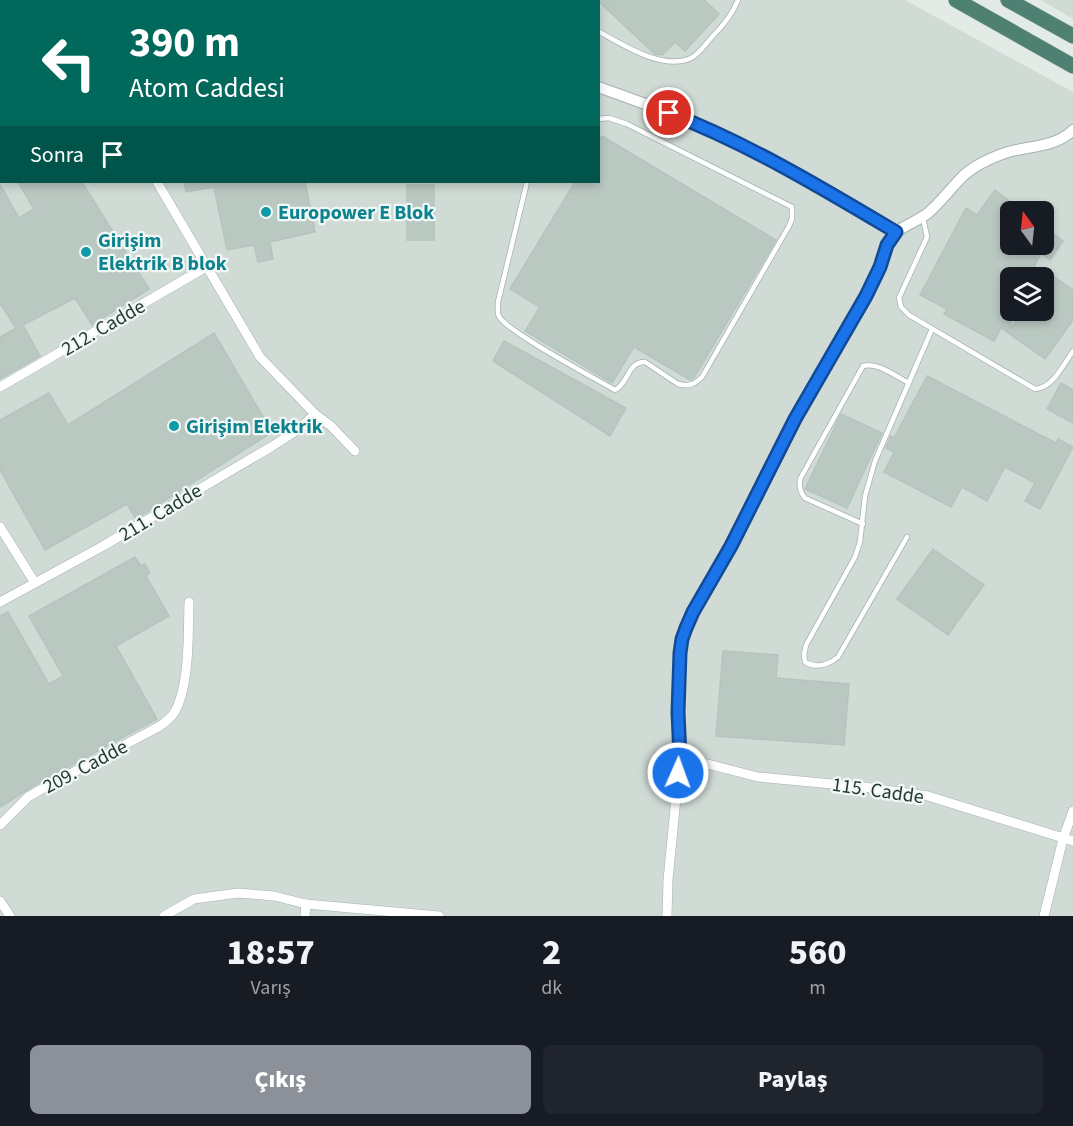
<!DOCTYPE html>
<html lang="tr">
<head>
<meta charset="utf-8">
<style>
  body { margin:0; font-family:"Source Sans 3",sans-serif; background:#20242c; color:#f1f3f6; height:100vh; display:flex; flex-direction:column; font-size:22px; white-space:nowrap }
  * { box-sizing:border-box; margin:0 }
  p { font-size:20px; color:#9ea1a6 }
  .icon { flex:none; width:33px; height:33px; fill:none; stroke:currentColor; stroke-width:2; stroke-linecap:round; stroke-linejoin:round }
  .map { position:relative; height:916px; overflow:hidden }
  .details { display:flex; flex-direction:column; background:#171b24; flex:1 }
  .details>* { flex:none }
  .top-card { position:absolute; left:0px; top:0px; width:600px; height:183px; box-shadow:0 3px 9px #0003; background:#00695c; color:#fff; overflow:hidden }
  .needle { width:39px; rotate:345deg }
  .controls { position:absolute; left:1000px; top:201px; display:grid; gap:12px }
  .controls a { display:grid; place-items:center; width:54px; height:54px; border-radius:9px; background:#171b24; box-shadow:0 3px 9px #0003; font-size:30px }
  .pin { position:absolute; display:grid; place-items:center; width:51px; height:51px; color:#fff; margin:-26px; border:3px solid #fff; border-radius:50%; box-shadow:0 2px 6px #0007 }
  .me { position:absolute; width:66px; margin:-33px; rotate:2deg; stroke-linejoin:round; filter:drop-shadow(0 0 4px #0008) }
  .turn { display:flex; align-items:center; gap:21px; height:126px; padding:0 30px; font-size:27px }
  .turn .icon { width:78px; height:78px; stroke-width:2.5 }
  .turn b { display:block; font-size:42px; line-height:51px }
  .then { display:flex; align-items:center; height:57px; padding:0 30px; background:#0003; gap:12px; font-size:22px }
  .eta { display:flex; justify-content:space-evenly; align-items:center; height:102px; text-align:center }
  .eta b { font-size:36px; font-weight:800; line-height:42px }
  .button { display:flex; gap:12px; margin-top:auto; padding:12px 30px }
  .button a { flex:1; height:69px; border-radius:9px; background:#8c9099; color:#fff; font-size:24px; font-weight:800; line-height:69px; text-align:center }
  .button a+a { background:#20242c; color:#f1f3f6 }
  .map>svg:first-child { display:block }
</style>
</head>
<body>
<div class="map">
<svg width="1073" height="916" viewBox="0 0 1073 916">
  <rect width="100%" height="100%" fill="#e2ebe6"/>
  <g fill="#d0dbd5" fill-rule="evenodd">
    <path d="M0,0H905L1073,92V916H0ZM2,2H598V182H2ZM1011,212H1044V244H1011ZM1011,278H1044V310H1011Z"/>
    <polygon points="1041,0 1073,0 1073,19"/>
  </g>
  <g fill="#bac8c2" stroke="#b5c4bd" stroke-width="1.5">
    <polygon points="597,0 704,0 719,14 685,51 675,42 662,55 655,54"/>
    <polygon points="602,136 776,240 694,378 690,380 634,347 612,383 525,331 540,307 510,289 575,182 598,182 598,142"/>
    <polygon points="18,182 82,182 149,289 92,325 75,298 23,325 40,356 0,379 0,337 16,328 0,303 0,184 19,218 34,209"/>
    <polygon points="184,182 305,182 315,232 270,242 273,259 258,262 254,245 227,250 214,187 186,192"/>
    <rect x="407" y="185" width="27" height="55"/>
    <polygon points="995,190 1024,212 1011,212 1011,244 1044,244 1044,227 1063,241 1050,260 1041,253 1028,278 1011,278 1011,329 1024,310 1044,310 1044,282 1050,274 1073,290 1073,320 1045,359 1001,328 994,341 944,314 947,309 920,295 966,208 977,215"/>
    <polygon points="214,333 272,432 136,519 127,504 45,550 0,470 0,420 49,393 68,425"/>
    <polygon points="504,341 626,408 610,436 493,361"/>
    <polygon points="927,376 1056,443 1058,439 1073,447 1040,509 1025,501 1035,483 1005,467 987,501 962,487 951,507 884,472 894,452 886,448 891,436 894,438"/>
    <polygon points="1061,383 1073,390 1073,423 1047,409"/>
    <polygon points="841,414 882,433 847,508 805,489"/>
    <polygon points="933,549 984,585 948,635 897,599"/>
    <polygon points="135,557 141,566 145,564 150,573 146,576 169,616 116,646 157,719 37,784 0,807 0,616 8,612 49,684 63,676 29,616"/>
    <polygon points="723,651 778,655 776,678 849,684 844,745 716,736"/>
  </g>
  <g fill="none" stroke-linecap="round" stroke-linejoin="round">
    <defs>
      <g id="service">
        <polyline points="13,0 13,2"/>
        <polyline points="122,0 123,2"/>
        <polyline points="165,0 167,2"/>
        <polyline points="558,0 560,2"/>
        <path d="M598,31C623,45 663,71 691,58C699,54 705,45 711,38C721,28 733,13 738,0"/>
        <polyline points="0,55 2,55"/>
        <path d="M527,182L498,302C498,306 497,313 499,316C504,330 596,379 615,390C628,384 628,361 645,362L678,384C689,387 695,384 702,377L789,226L792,219V207L627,124L609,118L598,119"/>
        <path d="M923,218L927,237L899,298L901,307L909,315L1035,389C1053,388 1063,365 1073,351"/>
        <path d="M863,524L805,498C800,492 799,487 800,479L863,366C878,362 895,376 909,383"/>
        <path d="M907,537L838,657C828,665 817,669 805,662L804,655L806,645L855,557L860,542L865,496L875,461L932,329"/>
      </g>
      <g id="minor">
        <polyline points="482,2 482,0"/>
        <polyline points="157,182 260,357 315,414 331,426 355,451"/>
        <polyline points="0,387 206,267"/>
        <polyline points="0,527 35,583"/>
        <polyline points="0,602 103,546 271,447 299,429 315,414"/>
        <polyline points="680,757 758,777 864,787 928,796 1073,841"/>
        <path d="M0,825L28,797L40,790L160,726C165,722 170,719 174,713C190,686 188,634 189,602"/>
        <polyline points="0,901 10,916"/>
        <polyline points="164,916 194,899 238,893 274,896 306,904 439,916"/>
        <polyline points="305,916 306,904"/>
        <polyline points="667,916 668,880 680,757 678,712 680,653 682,639 693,612 731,546 795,419 866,296 880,267 887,245 896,232"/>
        <polyline points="1044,916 1063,839 1073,811"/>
      </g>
      <g id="tertiary">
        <path d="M598,87C647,104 694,122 740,144C794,169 845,201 896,232C906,225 919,220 928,213C941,202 951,188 963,176C975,165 993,157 1008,152C1030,146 1056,147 1073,130"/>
        <polyline points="0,146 2,146"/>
      </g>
      <g id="trunk">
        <polyline points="956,0 1073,66"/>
        <polyline points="1008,0 1073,36"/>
      </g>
    </defs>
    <use href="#service" stroke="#a5b3ad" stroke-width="6"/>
    <use href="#minor" stroke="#a5b3ad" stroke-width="10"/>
    <use href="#tertiary" stroke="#a5b3ad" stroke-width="12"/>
    <use href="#trunk" stroke="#c1c8c6" stroke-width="16"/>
    <use href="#service" stroke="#fff" stroke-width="4.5"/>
    <use href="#minor" stroke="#fff" stroke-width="9"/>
    <use href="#tertiary" stroke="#fff" stroke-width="10"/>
    <use href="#trunk" stroke="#4e8172" stroke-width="15"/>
  </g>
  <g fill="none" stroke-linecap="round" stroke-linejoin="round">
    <defs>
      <path id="route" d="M669,113C749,144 822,188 896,232L887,245L880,267L866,296L795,419L731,546L693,612L686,628L682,639L680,653L678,712L680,757L678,773"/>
    </defs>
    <use href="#route" stroke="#114b97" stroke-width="15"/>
    <use href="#route" stroke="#1a73e8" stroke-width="10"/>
  </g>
  <g fill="#0f9aa8" stroke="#f2f8f5" stroke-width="2">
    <circle cx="266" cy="212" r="6"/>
    <circle cx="86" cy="252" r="6"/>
    <circle cx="174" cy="426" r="6"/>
  </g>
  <g text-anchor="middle" stroke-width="4.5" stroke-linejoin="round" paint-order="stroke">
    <g font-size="20" font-weight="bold" fill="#0d838f" stroke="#f2f8f5" text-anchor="start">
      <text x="278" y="219">Europower E Blok</text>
      <text x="98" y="247">Girişim<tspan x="98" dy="23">Elektrik B blok</tspan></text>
      <text x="186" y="433">Girişim Elektrik</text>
    </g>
    <g font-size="20" fill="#233b33" stroke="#f2f8f5">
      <text transform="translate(103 327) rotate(-30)" y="7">212. Cadde</text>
      <text transform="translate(160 512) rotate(-31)" y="7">211. Cadde</text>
      <text transform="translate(85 766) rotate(-28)" y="7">209. Cadde</text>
      <text transform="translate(878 790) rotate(8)" y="7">115. Cadde</text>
    </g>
  </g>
</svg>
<div class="controls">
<a><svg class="needle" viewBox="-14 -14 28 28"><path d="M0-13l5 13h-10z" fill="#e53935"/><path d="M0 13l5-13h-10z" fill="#9ea1a6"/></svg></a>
<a><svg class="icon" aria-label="layers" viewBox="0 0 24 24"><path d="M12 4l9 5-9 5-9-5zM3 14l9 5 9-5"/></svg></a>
</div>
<div class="pin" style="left:669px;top:113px;background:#d93025"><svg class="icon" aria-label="arrive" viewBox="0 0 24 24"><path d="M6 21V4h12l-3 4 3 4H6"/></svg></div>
<svg class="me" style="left:678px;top:773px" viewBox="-20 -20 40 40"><circle r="17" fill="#1a73e8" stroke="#fff" stroke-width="3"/><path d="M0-11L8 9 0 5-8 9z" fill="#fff"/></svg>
<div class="top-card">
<div class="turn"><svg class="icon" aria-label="left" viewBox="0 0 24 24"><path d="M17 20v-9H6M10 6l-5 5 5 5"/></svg><div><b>390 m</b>Atom Caddesi</div></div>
<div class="then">Sonra<svg class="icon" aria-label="arrive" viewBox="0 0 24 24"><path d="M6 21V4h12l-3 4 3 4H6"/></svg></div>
</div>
</div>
<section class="details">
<div class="eta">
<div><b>18:57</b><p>Varış</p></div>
<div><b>2</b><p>dk</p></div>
<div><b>560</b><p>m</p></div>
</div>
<div class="button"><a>Çıkış</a><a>Paylaş</a></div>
</section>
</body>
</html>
